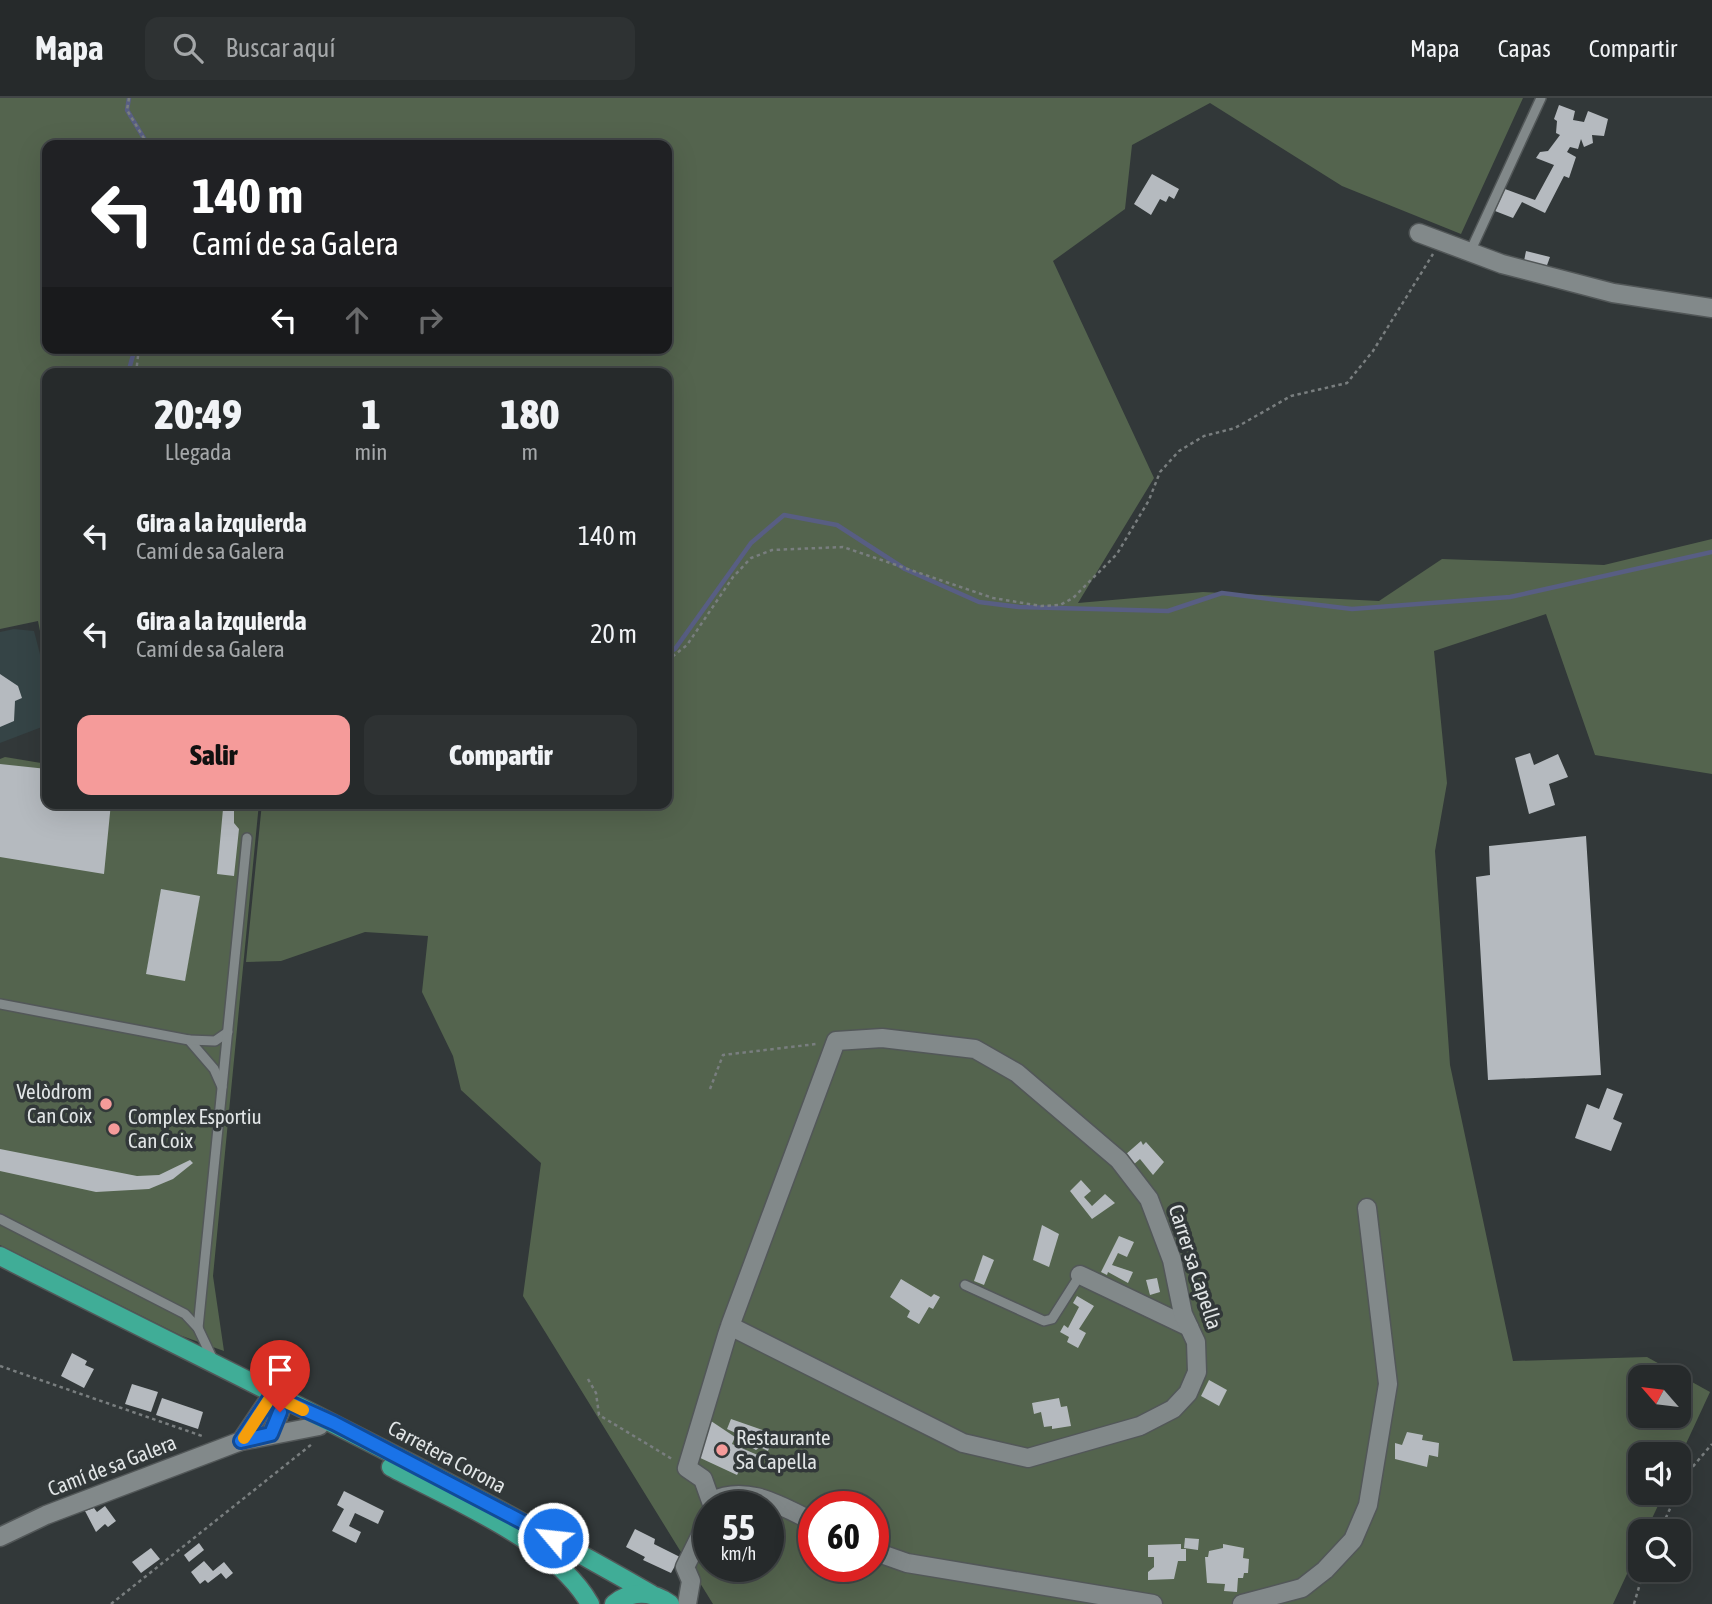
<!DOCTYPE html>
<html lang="es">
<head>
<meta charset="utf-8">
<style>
  body { margin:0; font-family:"Asap Condensed",sans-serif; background:#2e3233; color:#f1f3f6; height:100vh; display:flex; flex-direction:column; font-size:26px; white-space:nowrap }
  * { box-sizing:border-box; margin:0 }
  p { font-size:23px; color:#a4a7a9 }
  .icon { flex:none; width:38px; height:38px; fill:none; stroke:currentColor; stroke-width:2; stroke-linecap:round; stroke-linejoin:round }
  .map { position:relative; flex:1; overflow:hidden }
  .drawer { position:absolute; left:42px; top:270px; width:630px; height:441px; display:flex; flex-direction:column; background:#262a2b; border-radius:14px; box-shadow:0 7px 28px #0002,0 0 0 2px #424647 }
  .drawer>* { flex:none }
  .guide { position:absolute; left:42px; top:42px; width:630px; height:214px; border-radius:14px; box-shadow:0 7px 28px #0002,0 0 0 2px #424647; background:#202124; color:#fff; overflow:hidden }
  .needle { width:46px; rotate:298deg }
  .tools { position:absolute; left:1628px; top:1267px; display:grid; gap:14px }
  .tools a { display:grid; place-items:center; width:63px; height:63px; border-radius:14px; background:#262a2b; box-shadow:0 7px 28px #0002,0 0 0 2px #424647; font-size:35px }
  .speed { position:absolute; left:693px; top:1393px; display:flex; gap:14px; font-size:35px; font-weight:700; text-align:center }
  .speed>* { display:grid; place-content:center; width:91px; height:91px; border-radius:50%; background:#262a2b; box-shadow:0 7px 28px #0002,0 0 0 2px #424647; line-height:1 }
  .speed small { font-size:18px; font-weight:400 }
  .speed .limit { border:10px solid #d22; background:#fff; color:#111 }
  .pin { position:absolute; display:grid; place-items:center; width:60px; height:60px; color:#fff; margin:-72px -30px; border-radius:50% 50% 50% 0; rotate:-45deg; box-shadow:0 0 7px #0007 }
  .pin .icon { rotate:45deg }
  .me { position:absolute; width:77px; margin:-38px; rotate:298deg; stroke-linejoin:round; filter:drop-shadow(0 0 5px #0008) }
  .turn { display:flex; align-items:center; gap:24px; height:147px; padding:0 35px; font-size:32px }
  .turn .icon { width:91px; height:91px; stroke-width:2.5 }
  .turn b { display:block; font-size:49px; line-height:60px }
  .lanes { display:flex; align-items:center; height:66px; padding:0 35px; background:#0003; justify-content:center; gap:35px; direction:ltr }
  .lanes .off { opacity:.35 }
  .eta { display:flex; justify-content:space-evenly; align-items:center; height:119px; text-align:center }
  .eta b { font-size:42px; font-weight:800; line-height:49px }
  .primary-button { display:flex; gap:14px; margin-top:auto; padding:14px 35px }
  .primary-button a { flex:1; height:80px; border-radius:14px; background:#f59b9a; color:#111; font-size:28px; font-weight:800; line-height:80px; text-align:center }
  .primary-button a+a { background:#2e3233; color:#f1f3f6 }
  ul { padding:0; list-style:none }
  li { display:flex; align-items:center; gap:21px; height:98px; padding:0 35px }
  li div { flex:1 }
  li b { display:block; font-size:26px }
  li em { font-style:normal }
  header { display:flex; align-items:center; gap:42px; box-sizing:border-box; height:98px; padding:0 35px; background:#262a2b; border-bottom:2px solid #424647 }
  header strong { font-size:33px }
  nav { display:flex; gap:38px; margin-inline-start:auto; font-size:24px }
  .search { width:490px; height:63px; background:#2e3233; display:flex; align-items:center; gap:18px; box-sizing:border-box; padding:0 24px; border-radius:14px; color:#a4a7a9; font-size:26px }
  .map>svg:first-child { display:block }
</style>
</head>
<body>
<header>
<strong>Mapa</strong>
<div class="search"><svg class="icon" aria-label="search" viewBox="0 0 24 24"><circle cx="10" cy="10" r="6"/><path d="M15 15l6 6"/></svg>Buscar aquí</div>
<nav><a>Mapa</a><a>Capas</a><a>Compartir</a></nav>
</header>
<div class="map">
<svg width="1712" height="1506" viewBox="0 0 1712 1506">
  <rect width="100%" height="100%" fill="#323839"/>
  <polygon fill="#354446" points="14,531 34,533 44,572 47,627 0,645 0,534"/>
  <g fill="#54644e" fill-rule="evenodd">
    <path d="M0,0H1523L1461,136L1342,88L1210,5L1132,47L1125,111L1053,163L1154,380L1078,505L1203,494L1379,503L1442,461L1604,467L1712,441V676L1595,657L1546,516L1434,553L1447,685L1435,753L1450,967L1513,1263L1647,1259L1710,1294L1678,1363V1356H1640V1395H1664L1646,1433H1640V1448L1613,1506H713L523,1198L541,1065L461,992L453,958L422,894L428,838L365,834L281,863L246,864L262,705H667V275H47V568L38,523L0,531ZM47,47H667V250H47ZM1640,1279H1678V1318H1640ZM709,1409H768V1468H709ZM814,1409H873V1468H814Z"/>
    <polygon points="5,659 47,666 47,705 259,705 213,1178 224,1253 182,1238 0,1147 0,661"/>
  </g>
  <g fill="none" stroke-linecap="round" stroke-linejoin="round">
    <g stroke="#585e83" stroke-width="4.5">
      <polyline points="129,0 127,12 148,47"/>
      <polyline points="128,275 135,250"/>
      <polyline points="667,555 675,551 751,445 784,417 837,427 905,471 979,504 1019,509 1168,513 1222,495 1352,511 1510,499 1712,454"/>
    </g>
  </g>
  <g fill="#b5babf">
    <polygon points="1559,7 1575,13 1573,22 1584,24 1588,13 1608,21 1604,38 1592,37 1593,45 1584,49 1581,41 1578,51 1570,49 1567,54 1576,59 1569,80 1564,78 1545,115 1522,104 1513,120 1495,113 1505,91 1535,102 1554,67 1536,60 1540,54 1548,53 1560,37 1556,35 1557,23 1554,21"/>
    <polygon points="1152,76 1179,91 1174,101 1169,98 1166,104 1160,101 1151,117 1134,106"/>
    <polygon points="1526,153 1550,159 1546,170 1524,163"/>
    <polygon points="0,576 18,588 22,600 15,603 14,623 0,629"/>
    <polygon points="1530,655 1534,667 1558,656 1568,679 1549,686 1555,707 1529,716 1515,660"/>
    <polygon points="0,666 47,671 47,705 111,705 104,776 0,759"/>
    <polygon points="223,711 234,711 234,725 239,731 234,778 217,776"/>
    <polygon points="1586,738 1601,977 1488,982 1476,779 1490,777 1489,748"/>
    <polygon points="161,791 200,798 185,883 146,876"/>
    <polygon points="1607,990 1623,996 1613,1021 1622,1025 1611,1053 1575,1040 1587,1006 1599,1011"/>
    <polygon points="1141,1043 1143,1047 1146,1044 1164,1064 1153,1077 1140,1061 1133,1067 1125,1057"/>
    <polygon points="0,1051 137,1078 159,1077 190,1062 193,1065 173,1081 149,1091 96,1094 0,1073"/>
    <polygon points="1081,1082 1091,1093 1084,1099 1092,1108 1105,1096 1115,1105 1092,1121 1070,1093"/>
    <polygon points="1042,1127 1059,1136 1049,1169 1033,1162"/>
    <polygon points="1119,1138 1134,1144 1127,1159 1118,1155 1112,1167 1133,1174 1128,1185 1108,1174 1107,1177 1101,1174"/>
    <polygon points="983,1157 994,1162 984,1187 974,1183"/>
    <polygon points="1157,1180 1160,1194 1150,1197 1146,1182"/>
    <polygon points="901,1181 931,1199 934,1196 940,1199 933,1211 929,1209 919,1226 907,1219 910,1213 890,1199"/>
    <polygon points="1077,1198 1094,1208 1079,1231 1086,1235 1078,1250 1067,1244 1069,1239 1060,1234 1064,1227 1068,1230 1079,1209 1073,1205"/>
    <polygon points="72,1255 87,1263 85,1267 94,1271 84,1290 61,1278"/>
    <polygon points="1209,1282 1227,1292 1219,1308 1201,1298"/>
    <polygon points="132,1286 158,1294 151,1314 125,1306"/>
    <polygon points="162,1300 203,1314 198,1331 156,1317"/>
    <polygon points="1059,1300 1061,1309 1067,1308 1071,1328 1052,1331 1052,1328 1044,1329 1041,1314 1034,1316 1032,1305"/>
    <polygon points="731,1321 774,1336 768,1353 760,1349 756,1352 738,1342 740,1337 727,1331"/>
    <polygon points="711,1323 735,1339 732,1346 760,1358 758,1366 744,1363 737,1377 696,1358"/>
    <polygon points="1407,1334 1423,1337 1422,1342 1439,1345 1438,1359 1429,1357 1427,1369 1395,1361 1395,1345 1402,1347"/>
    <polygon points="344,1393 384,1413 378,1426 355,1415 349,1428 361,1434 356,1445 332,1433 344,1411 337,1407"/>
    <polygon points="105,1408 116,1423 108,1429 105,1426 96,1434 85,1413 94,1410 97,1414"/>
    <polygon points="635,1431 655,1441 654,1446 680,1459 671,1475 643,1462 645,1459 626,1449"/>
    <polygon points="1185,1440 1199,1441 1198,1452 1184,1450"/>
    <polygon points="199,1445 204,1452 189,1464 184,1457"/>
    <polygon points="1181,1446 1181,1451 1186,1451 1186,1463 1178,1463 1174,1481 1148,1482 1148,1474 1154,1469 1154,1459 1148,1459 1148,1447"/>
    <polygon points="1223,1446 1244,1450 1243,1460 1249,1461 1248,1475 1244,1475 1243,1480 1238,1480 1237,1494 1224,1493 1225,1486 1207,1485 1205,1459 1208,1459 1209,1453 1223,1450"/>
    <polygon points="151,1450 160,1461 141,1475 132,1464"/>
    <polygon points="204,1463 213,1473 224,1464 233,1475 226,1481 221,1475 208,1485 205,1482 200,1486 191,1474"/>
  </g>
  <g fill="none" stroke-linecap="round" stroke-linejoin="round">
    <defs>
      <g id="lane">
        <polyline points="1470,154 1541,0"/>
        <polyline points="0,906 189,942 214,971 222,989"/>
        <polyline points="189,942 215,943 228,934"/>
        <polyline points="0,1121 185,1216 198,1230 214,1264"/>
        <polyline points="965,1187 1044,1223 1052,1221 1080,1177"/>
        <polyline points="198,1230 247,740"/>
      </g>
      <g id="street">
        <polyline points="1419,135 1502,166 1613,195 1712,210"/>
        <polyline points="1080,1177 1189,1229"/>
        <polyline points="271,1336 280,1314 280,1302"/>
        <polyline points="241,1343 272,1297"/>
        <path d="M712,1403C747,1386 781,1408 814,1424"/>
        <polyline points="713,1409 703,1381 687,1370 727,1237 730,1228 836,943 882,940 975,951 1017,975 1119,1062 1149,1101 1172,1162 1183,1216 1196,1244 1197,1274 1188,1295 1173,1311 1140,1328 1028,1360 963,1345 730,1228"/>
        <polyline points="0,1439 46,1417 241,1343 319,1328"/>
        <polyline points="873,1453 907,1465 1153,1506"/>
        <polyline points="687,1506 691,1483 685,1469 709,1420"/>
        <polyline points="1242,1506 1302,1490 1325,1472 1353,1442 1368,1407 1388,1286 1367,1110"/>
      </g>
      <g id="primary">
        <path d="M0,1158C218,1269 439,1374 651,1496"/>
        <path d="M391,1369C455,1403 554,1443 590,1506"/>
        <path d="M614,1506C631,1492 653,1493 670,1506"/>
      </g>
    </defs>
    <use href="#lane" stroke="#525758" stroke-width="12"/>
    <use href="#street" stroke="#525758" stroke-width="21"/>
    <use href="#primary" stroke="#525758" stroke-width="21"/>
    <g stroke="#797e7f" stroke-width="2.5" stroke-dasharray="3.5 3.5" stroke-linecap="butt">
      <polyline points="129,0 127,12 148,47"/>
      <polyline points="136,275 139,250"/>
      <polyline points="667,563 687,547 733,479 751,460 772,452 843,449 993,500 1041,508 1060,507 1073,500 1117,456 1149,402 1160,374 1179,353 1204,338 1235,330 1291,298 1347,285 1373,253 1433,156"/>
      <polyline points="710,991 723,957 816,946"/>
      <polyline points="0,1268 205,1339"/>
      <polyline points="588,1281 596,1295 599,1317 672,1361"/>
      <polyline points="1678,1392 1684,1379 1712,1346"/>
      <polyline points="1660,1433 1677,1395"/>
      <polyline points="111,1506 312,1346"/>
      <polyline points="1634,1506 1644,1472"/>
    </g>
    <use href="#lane" stroke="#82898a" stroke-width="9"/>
    <use href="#street" stroke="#82898a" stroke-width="18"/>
    <use href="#primary" stroke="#40ad97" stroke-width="18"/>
  </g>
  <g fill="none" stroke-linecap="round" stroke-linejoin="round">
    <defs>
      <polyline id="route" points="280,1314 271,1336 241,1343 272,1297 334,1325 553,1440"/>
    </defs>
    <use href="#route" stroke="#114b97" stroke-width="18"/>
    <use href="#route" stroke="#1a73e8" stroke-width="12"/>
    <polyline stroke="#f59e0b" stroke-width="12" points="244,1340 272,1297 303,1312"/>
  </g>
  <g fill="#f59b9a" stroke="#323839" stroke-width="2.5">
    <circle cx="106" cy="1006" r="7"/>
    <circle cx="114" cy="1031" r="7"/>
    <circle cx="722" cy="1352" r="7"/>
  </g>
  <g text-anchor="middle" stroke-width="7" stroke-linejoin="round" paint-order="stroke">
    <g font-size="21" fill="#e1e5e6" stroke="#323839" text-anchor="start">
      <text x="92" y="1001" text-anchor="end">Velòdrom<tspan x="92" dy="24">Can Coix</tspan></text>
      <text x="128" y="1026">Complex Esportiu<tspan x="128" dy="24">Can Coix</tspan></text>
      <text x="736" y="1347">Restaurante<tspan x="736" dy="24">Sa Capella</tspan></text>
    </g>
    <g font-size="21" fill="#e1e5e6" stroke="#323839">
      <text transform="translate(1195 1169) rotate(72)" y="7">Carrer sa Capella</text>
      <text transform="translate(447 1359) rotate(28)" y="7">Carretera Corona</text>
      <text transform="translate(112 1368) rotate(-21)" y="7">Camí de sa Galera</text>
    </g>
  </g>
</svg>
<div class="tools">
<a><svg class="needle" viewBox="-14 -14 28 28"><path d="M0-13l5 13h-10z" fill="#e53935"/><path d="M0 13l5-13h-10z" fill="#a4a7a9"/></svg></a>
<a><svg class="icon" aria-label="sound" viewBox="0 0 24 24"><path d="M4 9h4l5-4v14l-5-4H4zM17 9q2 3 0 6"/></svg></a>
<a><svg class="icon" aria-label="search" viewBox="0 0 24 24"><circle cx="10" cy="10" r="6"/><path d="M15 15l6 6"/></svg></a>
</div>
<div class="speed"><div>55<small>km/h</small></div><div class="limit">60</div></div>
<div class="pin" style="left:280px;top:1314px;background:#d93025"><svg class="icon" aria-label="arrive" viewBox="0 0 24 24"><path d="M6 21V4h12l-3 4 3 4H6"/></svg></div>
<svg class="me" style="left:553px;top:1440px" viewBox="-20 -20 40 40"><circle r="17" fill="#1a73e8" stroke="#fff" stroke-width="3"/><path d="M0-11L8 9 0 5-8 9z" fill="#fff"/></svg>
<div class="guide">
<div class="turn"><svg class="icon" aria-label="left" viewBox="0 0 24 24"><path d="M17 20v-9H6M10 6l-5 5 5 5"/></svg><div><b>140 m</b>Camí de sa Galera</div></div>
<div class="lanes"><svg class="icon" aria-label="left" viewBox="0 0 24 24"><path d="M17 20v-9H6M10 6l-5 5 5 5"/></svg><svg class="icon off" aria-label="ahead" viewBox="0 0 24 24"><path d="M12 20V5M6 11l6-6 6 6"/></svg><svg class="icon off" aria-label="right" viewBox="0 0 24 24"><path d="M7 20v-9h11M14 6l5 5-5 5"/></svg></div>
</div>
<section class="drawer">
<div class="eta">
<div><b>20:49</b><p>Llegada</p></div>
<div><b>1</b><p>min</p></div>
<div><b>180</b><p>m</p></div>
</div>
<ul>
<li><svg class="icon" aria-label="left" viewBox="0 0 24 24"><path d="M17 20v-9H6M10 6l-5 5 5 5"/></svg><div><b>Gira a la izquierda</b><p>Camí de sa Galera</p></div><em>140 m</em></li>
<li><svg class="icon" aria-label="left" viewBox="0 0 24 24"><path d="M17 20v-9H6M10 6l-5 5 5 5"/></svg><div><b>Gira a la izquierda</b><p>Camí de sa Galera</p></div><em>20 m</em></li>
</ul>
<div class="primary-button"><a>Salir</a><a>Compartir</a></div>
</section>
</div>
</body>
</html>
